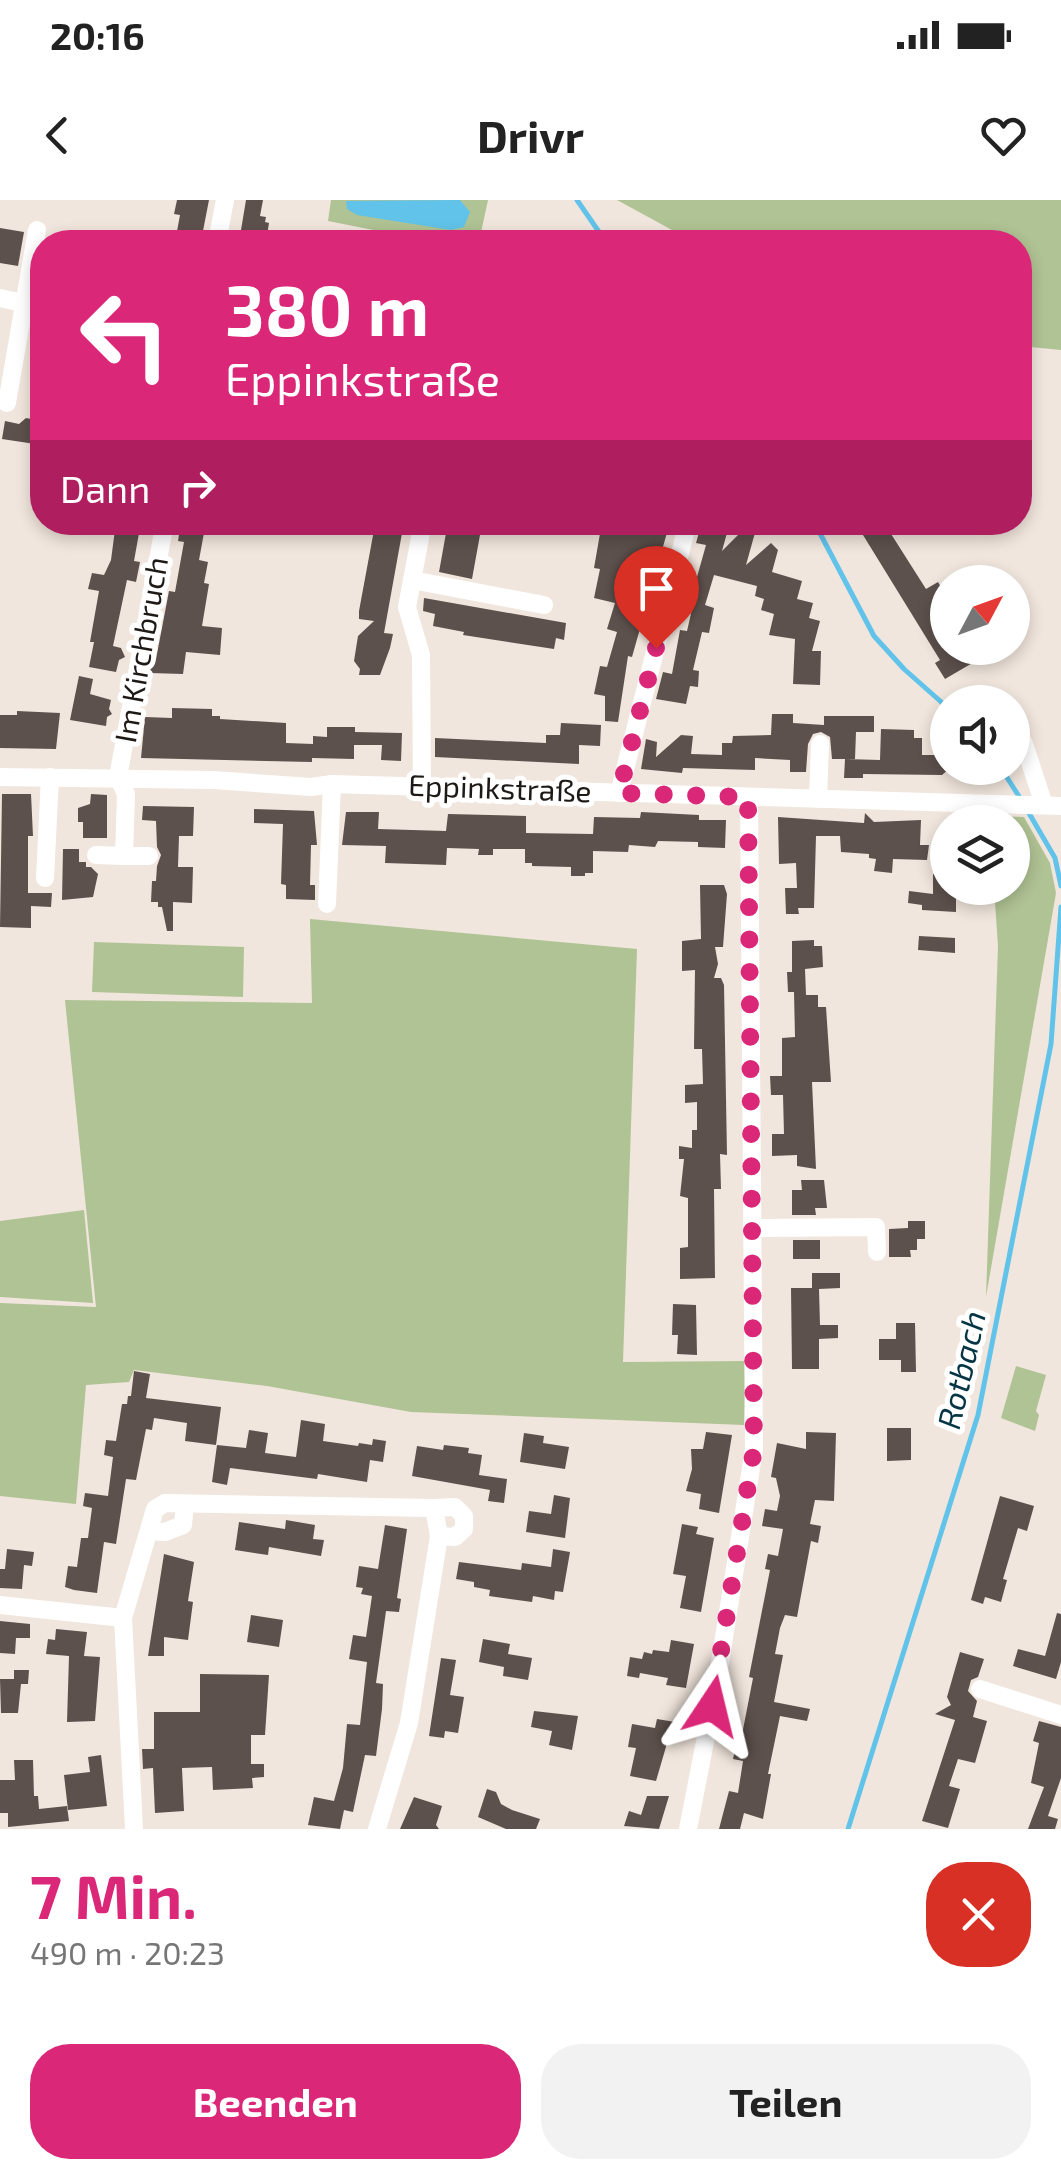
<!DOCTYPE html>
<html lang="de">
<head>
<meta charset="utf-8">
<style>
  body { margin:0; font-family:"Exo 2",sans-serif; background:#f2f2f2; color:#222; height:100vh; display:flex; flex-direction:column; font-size:38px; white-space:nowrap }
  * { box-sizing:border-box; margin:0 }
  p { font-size:32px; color:#767676 }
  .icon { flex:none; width:55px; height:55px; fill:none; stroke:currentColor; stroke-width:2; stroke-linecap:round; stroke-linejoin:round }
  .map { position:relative; height:1629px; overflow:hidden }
  .details { display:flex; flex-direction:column; background:#fff; flex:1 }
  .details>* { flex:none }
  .top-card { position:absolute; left:30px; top:30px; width:1002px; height:305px; border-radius:40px; box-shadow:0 5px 15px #0003; background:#db2777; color:#fff; overflow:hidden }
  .needle { width:65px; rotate:49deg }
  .tools { position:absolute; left:930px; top:365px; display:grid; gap:20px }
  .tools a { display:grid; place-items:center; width:100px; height:100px; border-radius:50%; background:#fff; box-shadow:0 5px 15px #0003; font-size:50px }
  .pin { position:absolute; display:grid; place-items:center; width:85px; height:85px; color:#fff; margin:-102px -42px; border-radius:50% 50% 50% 0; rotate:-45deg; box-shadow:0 0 10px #0007 }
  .pin .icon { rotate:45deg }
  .me { position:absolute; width:110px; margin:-55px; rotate:10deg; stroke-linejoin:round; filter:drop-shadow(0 0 8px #0008) }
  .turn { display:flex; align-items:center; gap:35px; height:210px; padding:0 30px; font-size:45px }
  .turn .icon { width:130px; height:130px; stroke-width:2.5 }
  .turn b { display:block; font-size:70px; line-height:85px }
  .then { display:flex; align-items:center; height:95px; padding:0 30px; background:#0003; gap:20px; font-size:38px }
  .round { display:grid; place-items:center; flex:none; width:105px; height:105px; border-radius:40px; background:#f2f2f2 }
  .head { display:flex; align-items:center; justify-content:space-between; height:170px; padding:0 30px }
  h1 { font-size:60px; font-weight:700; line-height:75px; color:#db2777 }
  .primary-button { display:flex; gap:20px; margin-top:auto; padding:20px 30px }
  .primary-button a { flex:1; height:115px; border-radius:40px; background:#db2777; color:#fff; font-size:40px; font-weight:700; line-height:115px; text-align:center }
  .primary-button a+a { background:#f2f2f2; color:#222 }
  .status { display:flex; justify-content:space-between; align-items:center; height:70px; padding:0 50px; background:#fff; direction:ltr }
  .status svg { height:28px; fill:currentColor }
  header { display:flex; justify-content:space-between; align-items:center; height:130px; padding:0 30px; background:#fff; font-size:45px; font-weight:700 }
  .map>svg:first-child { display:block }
</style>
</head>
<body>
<div class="status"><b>20:16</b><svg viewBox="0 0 49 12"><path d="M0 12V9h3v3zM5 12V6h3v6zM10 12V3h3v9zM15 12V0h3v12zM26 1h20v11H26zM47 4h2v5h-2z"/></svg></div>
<header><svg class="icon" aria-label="back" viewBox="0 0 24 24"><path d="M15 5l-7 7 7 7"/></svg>Drivr<svg class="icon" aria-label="heart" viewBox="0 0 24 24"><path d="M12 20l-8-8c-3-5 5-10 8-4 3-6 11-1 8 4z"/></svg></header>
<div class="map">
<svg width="1061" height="1629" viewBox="0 0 1061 1629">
  <rect width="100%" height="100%" fill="#f1e6dd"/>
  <g fill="#b0c394">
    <polygon points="331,0 488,0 479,42 434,42 328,21"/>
    <polygon points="617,0 1061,0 1061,150 1020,146 1020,42 694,42"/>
    <polygon points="988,616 1024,617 1050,663 1056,693 986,1097 998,746 994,688 1012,688 1012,622 989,622"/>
    <polygon points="310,719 637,749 623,1162 746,1161 744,1225 411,1212 267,1186 134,1170 129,1182 86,1185 76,1304 0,1296 0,1103 96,1107 65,800 312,803"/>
    <polygon points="94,742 244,747 243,797 92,792"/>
    <polygon points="84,1010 93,1103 0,1097 0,1021"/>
    <polygon points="1016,1166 1046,1175 1036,1211 1039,1215 1035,1231 1001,1218"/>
  </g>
  <polygon fill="#61c3ea" points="460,0 470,12 464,27 451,30 357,15 347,9 346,1"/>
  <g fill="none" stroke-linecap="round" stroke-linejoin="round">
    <g stroke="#61c3ea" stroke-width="5">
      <polyline points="577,0 606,42"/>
      <polyline points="814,322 874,436 904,469 948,508"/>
      <polyline points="1001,568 1020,598"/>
      <polyline points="1026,608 1055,658 1061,686"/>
      <polyline points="848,1629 978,1215 1051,844 1061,707"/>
    </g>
  </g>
  <g fill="#5d514d">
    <polygon points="177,0 209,0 202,36 199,35 197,42 175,42 180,15 174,14"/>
    <polygon points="246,0 263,0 260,16 266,17 265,22 269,23 266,42 239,42"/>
    <polygon points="0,28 24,32 18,66 0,63"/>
    <polygon points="26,218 42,221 41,240 35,244 2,239 5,221 19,224"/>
    <polygon points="116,322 141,322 134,361 140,362 136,382 127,380 113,446 121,448 125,457 119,460 116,472 89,467 94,442 90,442 99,391 88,389 92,373 104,375 111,360"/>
    <polygon points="181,322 206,322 199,360 208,362 204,383 209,384 202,426 222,428 220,455 186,452 183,474 150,473 152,459 156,459 169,391 175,392 184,342 178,341"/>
    <polygon points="389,322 404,322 384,433 393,434 390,448 380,475 359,475 360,469 354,461 358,436 374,421 359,419 359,411 374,330 377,323 388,325"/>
    <polygon points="448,322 478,322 476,334 480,335 472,379 439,372"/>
    <polygon points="602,322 642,330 647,322 668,329 632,457 628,456 618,522 605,521 605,496 594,494 600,466 607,467 617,432 607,429 615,403 594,398 600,369 594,368"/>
    <polygon points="702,322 730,322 722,351 751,322 758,322 746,365 771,343 778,350 772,372 802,381 797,399 813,403 809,418 820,421 812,451 821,451 820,485 793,484 795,439 769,435 774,414 761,410 764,399 755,396 757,386 714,375 705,405 714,408 709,433 702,432 693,470 699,471 698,487 690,486 686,504 656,499 663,472 672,474 680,430 687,431 693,405 681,402 689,375 697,377 706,345 696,343"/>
    <polygon points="855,322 873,322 879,331 886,326 926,389 938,382 945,394 936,400 948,418 948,448 998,448 945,479 935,463 940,460"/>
    <polygon points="424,398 566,423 564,440 556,438 554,449 463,435 464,432 433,426 435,414 423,411"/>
    <polygon points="79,476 93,479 90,494 111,500 109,509 112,514 107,517 106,526 70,520"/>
    <polygon points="172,508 212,509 212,516 220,516 220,519 286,523 286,543 313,544 313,536 327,537 327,527 355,527 355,532 402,533 401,561 381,560 382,545 354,545 354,559 312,558 312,562 141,558 145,517 172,518"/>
    <polygon points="17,511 60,513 56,549 0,548 0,515 17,515"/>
    <polygon points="772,514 793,514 793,523 824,525 824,516 874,516 874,532 856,532 855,559 832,559 830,537 821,532 813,534 808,544 806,572 790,572 790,560 755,558 755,570 683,568 682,573 641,569 646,539 657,542 656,557 681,535 693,536 691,554 722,555 722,543 732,543 733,536 771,535"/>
    <polygon points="561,523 601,525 600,546 579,545 579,564 435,557 435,538 546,543 546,535 560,535"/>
    <polygon points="881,529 914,530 914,538 922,538 922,555 942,555 950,568 942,575 863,574 863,578 844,578 845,559 880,560"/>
    <polygon points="2,594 31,594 33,636 28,636 28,693 52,693 51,707 31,706 31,728 0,727"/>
    <polygon points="91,594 107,595 107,638 83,638 83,622 78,622 78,608 90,604"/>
    <polygon points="143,606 194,607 193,636 179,636 178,667 193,667 192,703 173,702 173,731 167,731 162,707 158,707 158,702 151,702 152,681 156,681 157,666 161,655 157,647 156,621 142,620"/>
    <polygon points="254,609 314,611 317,645 311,645 310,685 315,685 315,700 286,699 286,685 281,684 283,624 254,623"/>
    <polygon points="346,612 379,612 378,629 446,631 448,614 526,616 526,633 593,634 594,617 640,618 641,612 699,615 699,620 726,620 725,648 698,647 698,642 658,641 655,647 629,645 628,652 593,651 593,673 585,673 585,676 571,676 571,667 532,666 532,663 525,663 525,649 493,649 493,655 478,655 479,649 447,648 446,665 385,663 386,646 342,645"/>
    <polygon points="865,613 874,622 921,620 920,645 929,645 927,660 893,659 892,673 874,671 876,659 869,658 869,654 841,652 840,636 816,636 814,708 798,708 799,714 786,714 785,688 797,688 796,663 779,664 778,617 864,623"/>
    <polygon points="63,649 79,649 79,662 86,662 86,667 91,667 98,674 93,697 62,700"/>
    <polygon points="933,674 948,674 948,688 956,688 956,712 922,710 922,705 908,703 909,691 933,694"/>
    <polygon points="700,685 724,685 727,694 723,747 715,747 718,764 714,778 721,778 724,785 727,955 720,954 721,989 714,989 715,1078 680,1079 680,1048 688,1047 688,998 680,996 684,959 679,959 679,946 692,948 692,930 697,930 697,902 685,903 685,885 703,884 702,849 694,849 695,770 682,771 682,741 701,739"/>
    <polygon points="919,736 955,738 955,753 918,750"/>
    <polygon points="814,740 814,746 822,746 823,767 805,769 806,795 818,795 818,807 826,807 831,882 812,882 816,969 797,966 797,955 772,956 772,934 784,934 783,895 771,895 770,876 782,876 782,838 795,837 794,792 788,792 787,772 792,772 792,741"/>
    <polygon points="801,980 824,980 827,1008 815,1008 816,1015 792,1015 792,990 802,990"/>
    <polygon points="908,1021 925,1021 925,1039 917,1039 917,1050 910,1050 911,1057 889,1057 889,1029 908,1028"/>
    <rect x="793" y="1040" width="27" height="19"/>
    <polygon points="812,1073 840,1073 840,1088 819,1089 820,1125 838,1125 838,1138 819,1139 819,1169 792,1169 791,1088 812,1088"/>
    <polygon points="673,1104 696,1105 697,1155 677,1154 678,1135 672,1135"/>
    <polygon points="896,1123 915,1123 916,1172 901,1172 901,1160 879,1160 879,1139 896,1139"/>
    <polygon points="134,1171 150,1174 146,1198 221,1207 216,1245 185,1241 187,1223 154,1218 152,1230 146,1229 136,1280 126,1279 116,1344 104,1342 97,1393 74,1390 65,1387 68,1366 77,1367 81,1338 88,1338 92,1308 83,1306 85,1293 108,1296 113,1257 104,1255 106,1240 116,1241 122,1204 127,1204 128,1196 131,1196"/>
    <polygon points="301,1220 325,1224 323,1241 358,1246 359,1243 372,1245 373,1239 386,1241 383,1262 370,1260 367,1282 318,1274 317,1279 230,1268 227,1285 212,1282 217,1245 246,1248 249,1230 268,1233 265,1253 296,1257"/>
    <polygon points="887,1228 911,1228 911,1260 887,1261"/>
    <polygon points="706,1232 732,1235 719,1313 699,1309 701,1294 686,1291 692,1269 691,1249 703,1249"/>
    <polygon points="806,1232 836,1233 834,1301 815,1300 810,1324 821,1326 818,1343 811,1341 797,1417 785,1415 780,1428 775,1454 783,1455 774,1502 810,1509 807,1521 780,1516 768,1574 771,1574 763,1619 744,1613 740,1629 719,1629 729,1591 738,1593 743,1561 733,1559 736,1545 740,1545 753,1478 749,1477 770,1370 765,1369 768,1354 778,1356 783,1329 762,1326 765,1309 777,1311 780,1296 776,1278 771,1277 777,1243 806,1249"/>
    <polygon points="524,1233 544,1236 543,1243 569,1247 565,1269 520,1262"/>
    <polygon points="444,1245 469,1248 468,1253 482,1255 479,1275 507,1279 504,1303 488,1301 490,1290 412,1276 417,1246 443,1250"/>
    <polygon points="554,1295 570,1298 565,1338 526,1332 529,1311 551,1314"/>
    <polygon points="1000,1296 1034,1306 1027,1331 1018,1328 1003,1379 1007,1380 1001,1402 985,1397 983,1404 971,1400"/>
    <polygon points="286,1320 315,1325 313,1339 324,1340 321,1356 269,1347 268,1355 235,1350 239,1322 285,1329"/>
    <polygon points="682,1324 698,1327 696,1334 714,1338 701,1412 680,1408 686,1376 673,1374"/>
    <polygon points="385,1325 407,1329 397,1398 401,1399 399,1412 386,1411 382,1440 376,1483 383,1484 382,1509 376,1556 365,1555 353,1612 344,1610 340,1629 308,1625 314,1597 334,1601 343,1568 347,1524 360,1525 367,1462 349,1459 353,1435 366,1437 372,1396 361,1394 363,1388 356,1387 359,1366 378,1369"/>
    <polygon points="7,1349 34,1352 32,1366 24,1365 22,1389 0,1388 0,1369 5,1369"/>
    <polygon points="553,1349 570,1352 563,1392 555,1391 554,1400 533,1396 532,1402 489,1396 490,1390 474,1387 474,1382 456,1379 459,1362 521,1370 522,1363 551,1367"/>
    <polygon points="164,1354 194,1362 188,1401 193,1402 188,1440 164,1437 164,1456 148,1456"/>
    <polygon points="1057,1413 1061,1414 1061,1462 1056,1479 1013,1466 1018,1449 1045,1456"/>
    <polygon points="251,1415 283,1420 279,1447 247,1442"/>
    <polygon points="0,1421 30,1424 30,1438 16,1438 15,1454 0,1453"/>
    <polygon points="56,1429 87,1432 84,1456 100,1457 95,1521 67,1522 69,1456 46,1454 48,1439 55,1440"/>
    <polygon points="483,1439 510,1444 508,1454 532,1458 528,1480 503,1476 504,1467 479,1462"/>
    <polygon points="671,1440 694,1444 686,1488 666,1485 668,1478 640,1473 639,1478 627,1476 630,1457 642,1459 644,1452 652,1454 653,1450 669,1452"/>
    <polygon points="960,1452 984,1459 978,1477 971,1480 968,1491 977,1501 973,1517 987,1521 975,1563 958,1559 949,1586 960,1589 948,1628 922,1621 955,1520 935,1514 951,1505 947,1497"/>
    <polygon points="441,1458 456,1460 450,1495 464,1497 458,1533 445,1531 444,1538 429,1536"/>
    <polygon points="14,1470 29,1470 28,1484 21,1484 18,1513 1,1513 0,1479 14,1479"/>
    <polygon points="200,1474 269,1475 265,1535 251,1535 251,1564 264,1564 264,1577 252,1578 253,1588 213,1590 212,1567 182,1568 184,1611 155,1613 153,1568 143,1569 142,1549 154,1549 154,1512 200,1512"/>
    <polygon points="534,1511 578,1516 572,1550 549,1545 552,1531 531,1527"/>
    <polygon points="657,1519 681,1523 678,1541 668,1540 656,1581 630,1576 636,1548 628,1547 632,1524 655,1528"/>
    <polygon points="1039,1521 1061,1527 1061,1578 1048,1616 1058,1619 1055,1629 1028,1629 1044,1587 1031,1583 1039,1543 1033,1541"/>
    <polygon points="101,1555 107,1606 68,1610 64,1575 90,1572 88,1557"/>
    <polygon points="14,1560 33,1560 34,1596 38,1596 39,1609 67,1606 69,1621 8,1627 8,1613 0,1613 0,1580 15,1580"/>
    <polygon points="487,1589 496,1592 501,1604 512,1610 540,1619 536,1629 506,1629 478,1617"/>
    <polygon points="647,1596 669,1596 659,1629 624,1626 629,1611 641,1615"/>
    <polygon points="414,1597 442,1606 436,1625 439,1629 400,1629"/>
  </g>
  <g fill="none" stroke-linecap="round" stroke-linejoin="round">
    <g stroke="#fff" stroke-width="18">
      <polyline points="217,42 225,0"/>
      <polyline points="0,98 23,103"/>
      <polyline points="7,203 37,30"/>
      <polyline points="412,380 544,405"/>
      <polyline points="996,500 998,502"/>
      <polyline points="1012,523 1024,544 1044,605"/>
      <polyline points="0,577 213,580 311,587 332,584 1061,606"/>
      <polyline points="118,577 165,322"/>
      <polyline points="118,577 126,594 124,656 149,656"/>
      <polyline points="422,587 421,455 407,407 423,322"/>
      <polyline points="619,593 688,322"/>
      <polyline points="818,599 820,544"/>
      <polyline points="96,655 124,656"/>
      <polyline points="45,678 50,577"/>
      <polyline points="327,704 332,584"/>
      <polyline points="753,1028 876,1027 877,1052"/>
      <polygon points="455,1307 464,1316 464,1329 455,1337 439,1336 434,1308"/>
      <polyline points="150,1331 165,1332 183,1325 185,1304"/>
      <polyline points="0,1405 123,1418"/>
      <polyline points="980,1489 1061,1515"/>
      <polyline points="134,1629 123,1418 155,1309 165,1303 434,1308"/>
      <polyline points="377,1629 409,1523 439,1336"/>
      <polyline points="688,1629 718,1475 754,1249 749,597"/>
    </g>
  </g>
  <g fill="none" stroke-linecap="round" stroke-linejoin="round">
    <polyline stroke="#db2777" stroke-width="18" stroke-dasharray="0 32.4" points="656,448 619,593 748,597 754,1249 712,1506"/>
  </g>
  <g text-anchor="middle" stroke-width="10" stroke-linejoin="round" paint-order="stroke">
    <g font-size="30" fill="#1d1916" stroke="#fff">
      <text transform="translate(142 450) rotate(-80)" y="10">Im Kirchbruch</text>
      <text transform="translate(500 589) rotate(2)" y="10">Eppinkstraße</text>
    </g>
    <g font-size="32" font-style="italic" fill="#053544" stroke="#fff">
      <text transform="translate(962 1170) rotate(-77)" y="11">Rotbach</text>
    </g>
  </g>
</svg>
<div class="tools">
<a><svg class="needle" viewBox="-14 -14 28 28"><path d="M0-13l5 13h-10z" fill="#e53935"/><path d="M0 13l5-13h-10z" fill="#767676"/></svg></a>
<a><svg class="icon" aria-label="sound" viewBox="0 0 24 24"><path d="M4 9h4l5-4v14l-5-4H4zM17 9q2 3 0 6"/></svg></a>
<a><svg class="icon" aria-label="layers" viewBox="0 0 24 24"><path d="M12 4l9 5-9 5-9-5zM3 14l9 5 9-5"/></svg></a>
</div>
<div class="pin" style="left:656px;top:448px;background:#d93025"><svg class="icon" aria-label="arrive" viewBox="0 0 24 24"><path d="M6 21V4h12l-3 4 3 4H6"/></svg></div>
<svg class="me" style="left:712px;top:1506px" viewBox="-20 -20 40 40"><path d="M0-17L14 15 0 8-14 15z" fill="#db2777" stroke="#fff" stroke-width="4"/></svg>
<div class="top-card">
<div class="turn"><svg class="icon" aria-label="left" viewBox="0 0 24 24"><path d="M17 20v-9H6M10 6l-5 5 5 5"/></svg><div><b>380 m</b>Eppinkstraße</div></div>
<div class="then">Dann<svg class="icon" aria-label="right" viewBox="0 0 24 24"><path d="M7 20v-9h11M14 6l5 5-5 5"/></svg></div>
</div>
</div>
<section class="details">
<div class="head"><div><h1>7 Min.</h1><p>490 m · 20:23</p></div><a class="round" style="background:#d93025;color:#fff"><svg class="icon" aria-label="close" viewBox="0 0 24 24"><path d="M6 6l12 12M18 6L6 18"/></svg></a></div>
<div class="primary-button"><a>Beenden</a><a>Teilen</a></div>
</section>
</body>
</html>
